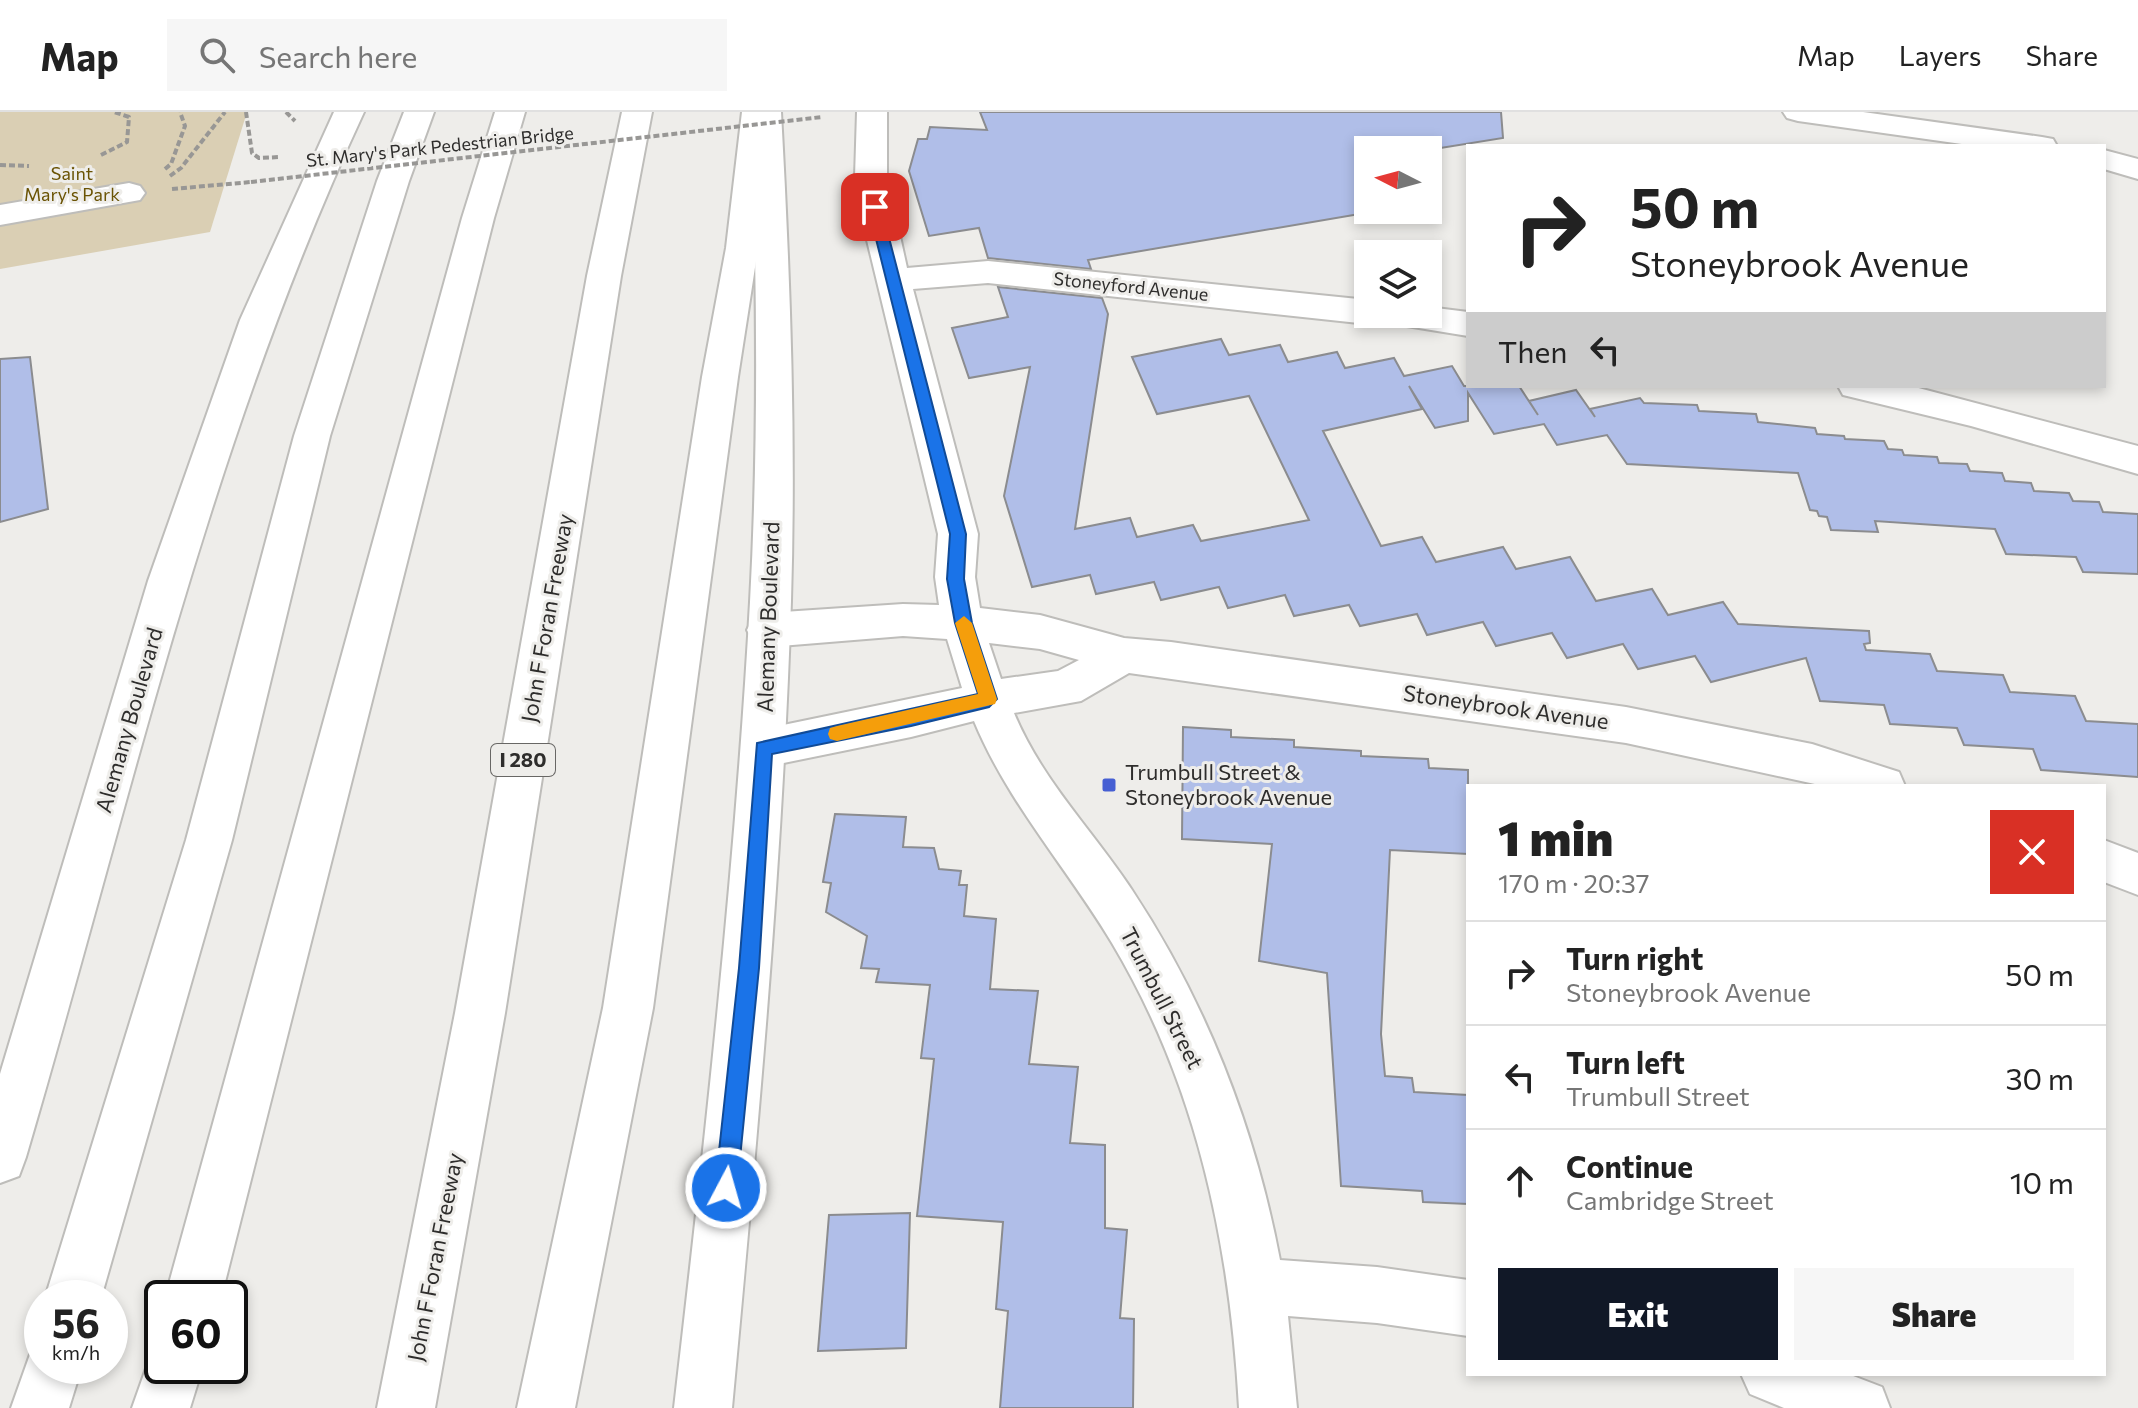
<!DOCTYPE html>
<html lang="en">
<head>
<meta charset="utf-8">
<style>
  body { margin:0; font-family:Commissioner,sans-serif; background:#f6f6f6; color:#222; height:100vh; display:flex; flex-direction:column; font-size:30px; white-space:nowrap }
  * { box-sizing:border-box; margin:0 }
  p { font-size:26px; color:#767676 }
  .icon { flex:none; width:44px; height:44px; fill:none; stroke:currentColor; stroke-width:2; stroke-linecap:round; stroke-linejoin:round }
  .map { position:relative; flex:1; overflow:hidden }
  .drawer { position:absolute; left:1466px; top:672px; width:640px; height:592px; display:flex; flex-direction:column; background:#fff; border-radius:0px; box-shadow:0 4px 12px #0003 }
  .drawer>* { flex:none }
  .top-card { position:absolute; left:1466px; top:32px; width:640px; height:244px; border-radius:0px; box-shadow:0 4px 12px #0003; background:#fff; color:#222; overflow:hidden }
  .needle { width:52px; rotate:276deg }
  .fabs { position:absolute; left:1354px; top:24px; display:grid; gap:16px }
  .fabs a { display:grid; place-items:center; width:88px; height:88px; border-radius:0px; background:#fff; box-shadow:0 4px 12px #0003; font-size:40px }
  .speed { position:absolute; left:24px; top:1168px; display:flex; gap:16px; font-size:40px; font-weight:700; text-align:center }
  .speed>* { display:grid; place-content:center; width:104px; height:104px; border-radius:50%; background:#fff; box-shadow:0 4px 12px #0003; line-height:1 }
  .speed small { font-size:20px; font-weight:400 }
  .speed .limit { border:4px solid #111; border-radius:12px; background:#fff; color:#111 }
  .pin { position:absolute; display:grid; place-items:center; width:68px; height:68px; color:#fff; margin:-34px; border-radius:16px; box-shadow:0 4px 12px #0006 }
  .me { position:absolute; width:88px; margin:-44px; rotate:6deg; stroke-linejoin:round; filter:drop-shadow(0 0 6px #0008) }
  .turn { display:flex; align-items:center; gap:28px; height:168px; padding:0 32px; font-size:36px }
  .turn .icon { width:104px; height:104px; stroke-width:2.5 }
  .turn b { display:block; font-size:56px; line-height:68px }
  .then { display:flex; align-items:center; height:76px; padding:0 32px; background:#0003; gap:16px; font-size:30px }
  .round { display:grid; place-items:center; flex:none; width:84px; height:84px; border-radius:0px; background:#f6f6f6 }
  .headline { display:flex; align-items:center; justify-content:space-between; height:136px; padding:0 32px }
  h1 { font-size:48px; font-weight:800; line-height:60px }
  .cta { display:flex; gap:16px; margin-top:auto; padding:16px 32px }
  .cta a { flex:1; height:92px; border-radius:0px; background:#111827; color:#fff; font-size:32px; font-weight:800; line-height:92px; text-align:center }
  .cta a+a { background:#f6f6f6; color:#222 }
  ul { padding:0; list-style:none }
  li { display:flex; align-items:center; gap:24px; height:104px; padding:0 32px; border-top:2px solid #e0e0e0 }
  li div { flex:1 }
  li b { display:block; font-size:30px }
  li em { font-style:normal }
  header { display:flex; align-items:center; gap:48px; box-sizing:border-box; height:112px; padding:0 40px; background:#fff; border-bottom:2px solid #e0e0e0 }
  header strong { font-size:38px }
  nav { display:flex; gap:44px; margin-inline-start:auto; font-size:28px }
  .search { width:560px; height:72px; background:#f6f6f6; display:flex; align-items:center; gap:20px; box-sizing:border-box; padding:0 28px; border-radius:0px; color:#767676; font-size:30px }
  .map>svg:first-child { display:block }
</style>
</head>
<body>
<header>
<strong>Map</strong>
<div class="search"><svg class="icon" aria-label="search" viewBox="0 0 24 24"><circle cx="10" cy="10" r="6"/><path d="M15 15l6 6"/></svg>Search here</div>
<nav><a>Map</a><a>Layers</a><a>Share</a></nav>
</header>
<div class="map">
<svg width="2138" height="1296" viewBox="0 0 2138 1296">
  <rect width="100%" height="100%" fill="#eeedea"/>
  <polygon fill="#dacfb4" points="0,0 247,0 210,120 0,157"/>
  <g fill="#b0bee8" stroke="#8b8c8f" stroke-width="2">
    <polygon points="980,0 1501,0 1503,26 1428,38 1368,38 1368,98 1383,98 1088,148 1091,157 988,146 979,116 929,124 909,59 918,27 927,27 930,15 987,18"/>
    <polygon points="998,175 1102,186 1108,202 1075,417 1130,406 1137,425 1193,413 1201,429 1309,408 1249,284 1157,302 1132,245 1221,227 1229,243 1280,233 1288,250 1337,240 1345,256 1394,246 1404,264 1452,254 1464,274 1519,274 1538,303 1529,289 1576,278 1595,305 1590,297 1640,286 1644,291 1697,293 1699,299 1756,302 1758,310 1815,316 1817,322 1844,324 1845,327 1884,329 1888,337 1902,338 1904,343 1937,345 1939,351 1967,352 1970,359 2002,361 2005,369 2031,371 2034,379 2069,381 2073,389 2099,390 2103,400 2138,402 2138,462 2083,460 2076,445 2006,442 1995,417 1875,409 1878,420 1831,418 1827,405 1819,404 1817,399 1810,398 1798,361 1627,352 1607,323 1557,333 1544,312 1494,322 1468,281 1468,309 1435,316 1409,274 1422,297 1323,319 1381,434 1422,425 1436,450 1503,435 1516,457 1570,445 1596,489 1652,477 1668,503 1723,490 1738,512 1869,519 1870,531 1864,532 1866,538 1930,542 1937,559 2003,563 2010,580 2075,584 2086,609 2138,612 2138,665 2041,658 2033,637 1964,633 1957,616 1890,612 1884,593 1820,589 1806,546 1711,570 1695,544 1638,557 1623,532 1567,546 1552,521 1496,534 1483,510 1427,523 1417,502 1360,514 1349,493 1294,504 1285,483 1228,496 1219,475 1161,488 1154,470 1096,482 1090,463 1032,475 1004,384 1030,255 969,266 952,216 1008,205"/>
    <polygon points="30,245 48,397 0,410 0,247"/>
    <polygon points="1183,615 1231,618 1231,625 1294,628 1294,635 1361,639 1361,644 1428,647 1429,656 1468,658 1468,742 1390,738 1381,922 1385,964 1412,966 1414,980 1468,983 1468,1092 1423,1090 1422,1079 1341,1074 1327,861 1259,849 1272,732 1182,727"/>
    <polygon points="835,702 906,705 903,735 934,736 939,757 961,759 959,773 967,773 964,804 996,807 990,877 1038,879 1029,952 1078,955 1070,1031 1105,1033 1105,1116 1127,1118 1120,1206 1134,1207 1133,1296 1000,1296 1008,1199 996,1197 1003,1110 917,1104 934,947 921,946 930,873 876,870 879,857 861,856 867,824 826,800 831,771 823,770"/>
    <polygon points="910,1101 906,1236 818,1239 829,1103"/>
  </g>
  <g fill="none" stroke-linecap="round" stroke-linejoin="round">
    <defs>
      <g id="minor">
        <path d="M857,0H887V65L907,156L988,149L1368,188V202H1428V195L1468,200V224L1376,209L1368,212L988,171L913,177L978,422L975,465L980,496L1040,503L1124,526L1171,530L1626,595L1812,632L1899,660L1905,674H1824L1626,631L1129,561L1081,589L1014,601C1041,667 1093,719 1132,778C1206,890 1255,1016 1280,1148L1377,1155L1468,1168V1224L1377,1211L1288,1204L1297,1296H1239C1230,1132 1197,973 1112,831C1067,756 1008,691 974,609L911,625L764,655L749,649L742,636L749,623L764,617L962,576L947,527L903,524L768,535L753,530L747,518L753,506L768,501L903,492L939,493L935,465L938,422L859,95L855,65ZM989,531L1040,537L1079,548L1058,559L1001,567Z"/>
        <polygon points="1783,0 1863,0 2042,25 2053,27 2057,34 1976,34 1798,9 1787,6"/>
        <polygon points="2104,38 2138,47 2138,67 2104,57"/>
        <polygon points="129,71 140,74 145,81 140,88 0,113 0,93"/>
        <polygon points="1838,274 1911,274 2138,334 2138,362 1971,314 1843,283"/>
        <polygon points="2104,728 2138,741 2138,783 2104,770"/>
        <polygon points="1741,1262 1848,1262 1882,1275 1890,1296 1784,1296 1750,1282"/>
      </g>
      <g id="major">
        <path d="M334,0H364C208,335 130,692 26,1045L19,1064L0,1071V962L148,469L240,208Z"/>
        <path d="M751,0H781C790,163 796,326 791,489C782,759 757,1027 732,1296H674C705,1028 735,759 750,490C759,326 757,163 751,0Z"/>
      </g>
      <g id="highway">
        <polygon points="404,0 434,0 409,69 330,324 232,728 101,1186 45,1186 186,728 294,324 377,69"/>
        <polygon points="495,0 525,0 494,106 221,1186 165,1186 462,106"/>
        <polygon points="622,0 652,0 621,164 505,901 435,1296 377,1296 455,901 587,164"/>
        <polygon points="742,0 772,0 758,136 738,265 653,896 575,1296 517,1296 603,896 702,265 726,136"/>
        <polygon points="42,1230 42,1254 82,1254 69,1296 11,1296 33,1234"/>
        <polygon points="162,1230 162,1254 203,1254 190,1296 132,1296 154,1234"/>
      </g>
    </defs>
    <use href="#minor" stroke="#bebdba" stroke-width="4"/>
    <use href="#major" stroke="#bebdba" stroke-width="4"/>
    <use href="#highway" stroke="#bebdba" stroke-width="4"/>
    <g stroke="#989795" stroke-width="4" stroke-dasharray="6 3" stroke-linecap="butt">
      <polyline points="246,0 252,41 259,46 280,45"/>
      <polyline points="286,0 295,9"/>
      <polyline points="101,43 127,30 129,5 114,0"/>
      <polyline points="0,53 29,54"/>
      <polyline points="165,57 171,52 185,14 180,0"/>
      <polyline points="170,64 181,56 225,0"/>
      <polyline points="172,77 251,70"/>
    </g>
    <use href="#minor" fill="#fff" fill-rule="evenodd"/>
    <use href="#major" fill="#fff" fill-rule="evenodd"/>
    <use href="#highway" fill="#fff" fill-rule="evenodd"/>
    <polyline stroke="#989795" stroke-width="4" stroke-dasharray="6 3" stroke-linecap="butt" points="251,70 822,5"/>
  </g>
  <polygon fill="#1a73e8" stroke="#114b97" stroke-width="2" points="875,91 881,95 966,422 964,467 972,511 997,587 989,595 911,614 772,642 759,856 737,1076 734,1084 726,1087 718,1084 715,1076 739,856 757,631 978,582 955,511 947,467 950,422 868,95"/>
  <polygon fill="#f59e0b" points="964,504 972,511 997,587 995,592 837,629 830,627 828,622 830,616 837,614 978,582 955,511"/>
  <rect fill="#465fd3" stroke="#eeedea" stroke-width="3" x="1101" y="665" width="16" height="16" rx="4"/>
  <g text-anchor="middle" stroke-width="6" stroke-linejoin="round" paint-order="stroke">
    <g font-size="18" fill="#2e2d2c" stroke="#eeedea">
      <text transform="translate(440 35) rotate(-6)" y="6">St. Mary's Park Pedestrian Bridge</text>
      <text transform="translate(1131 175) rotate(6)" y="6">Stoneyford Avenue</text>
    </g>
    <g font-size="18" fill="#6a5304" stroke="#eeedea">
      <text x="72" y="68">Saint<tspan x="72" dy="21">Mary's Park</tspan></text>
    </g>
    <rect fill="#eeedea" stroke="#686765" stroke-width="2" x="491" y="632" width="64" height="32" rx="6"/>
    <g font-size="20" font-weight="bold" fill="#2e2d2c">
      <text x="523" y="655">I 280</text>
    </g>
    <g font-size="22" fill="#2e2d2c" stroke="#eeedea">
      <text transform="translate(768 505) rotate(-88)" y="8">Alemany Boulevard</text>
      <text transform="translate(547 506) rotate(-80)" y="8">John F Foran Freeway</text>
      <text transform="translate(1506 595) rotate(8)" y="8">Stoneybrook Avenue</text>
      <text transform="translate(129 608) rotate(-74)" y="8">Alemany Boulevard</text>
      <text transform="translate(1162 886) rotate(63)" y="8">Trumbull Street</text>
      <text transform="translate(435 1145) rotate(-79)" y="8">John F Foran Freeway</text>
    </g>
    <g font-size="22" fill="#2e2d2c" stroke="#eeedea" text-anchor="start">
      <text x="1125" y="668">Trumbull Street &amp;<tspan x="1125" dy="25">Stoneybrook Avenue</tspan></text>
    </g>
  </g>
</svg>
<div class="fabs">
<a><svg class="needle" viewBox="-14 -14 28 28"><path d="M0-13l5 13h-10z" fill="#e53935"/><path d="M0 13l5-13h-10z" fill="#767676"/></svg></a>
<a><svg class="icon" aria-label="layers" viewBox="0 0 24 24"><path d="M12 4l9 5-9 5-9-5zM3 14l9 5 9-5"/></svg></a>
</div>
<div class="speed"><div>56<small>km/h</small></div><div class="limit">60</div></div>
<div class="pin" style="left:875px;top:95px;background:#d93025"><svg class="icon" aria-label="arrive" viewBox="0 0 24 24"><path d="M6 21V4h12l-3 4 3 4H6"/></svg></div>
<svg class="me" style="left:726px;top:1076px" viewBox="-20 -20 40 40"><circle r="17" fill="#1a73e8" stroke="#fff" stroke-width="3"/><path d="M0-11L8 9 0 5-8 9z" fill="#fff"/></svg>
<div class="top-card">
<div class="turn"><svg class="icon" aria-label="right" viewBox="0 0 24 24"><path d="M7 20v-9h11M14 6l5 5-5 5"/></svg><div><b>50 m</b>Stoneybrook Avenue</div></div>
<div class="then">Then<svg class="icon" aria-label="left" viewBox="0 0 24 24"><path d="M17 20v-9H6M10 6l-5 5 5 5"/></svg></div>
</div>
<section class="drawer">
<div class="headline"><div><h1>1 min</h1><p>170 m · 20:37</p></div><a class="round" style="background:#d93025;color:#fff"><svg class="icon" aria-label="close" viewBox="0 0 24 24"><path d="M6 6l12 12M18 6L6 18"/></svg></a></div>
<ul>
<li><svg class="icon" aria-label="right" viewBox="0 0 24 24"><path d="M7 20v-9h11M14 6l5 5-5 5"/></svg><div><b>Turn right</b><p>Stoneybrook Avenue</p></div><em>50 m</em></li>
<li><svg class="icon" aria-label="left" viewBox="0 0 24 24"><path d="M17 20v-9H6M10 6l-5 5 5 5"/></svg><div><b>Turn left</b><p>Trumbull Street</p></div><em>30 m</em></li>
<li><svg class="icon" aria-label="ahead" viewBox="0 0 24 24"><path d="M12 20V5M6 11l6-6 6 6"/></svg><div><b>Continue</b><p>Cambridge Street</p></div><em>10 m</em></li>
</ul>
<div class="cta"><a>Exit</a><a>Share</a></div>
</section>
</div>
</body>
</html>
